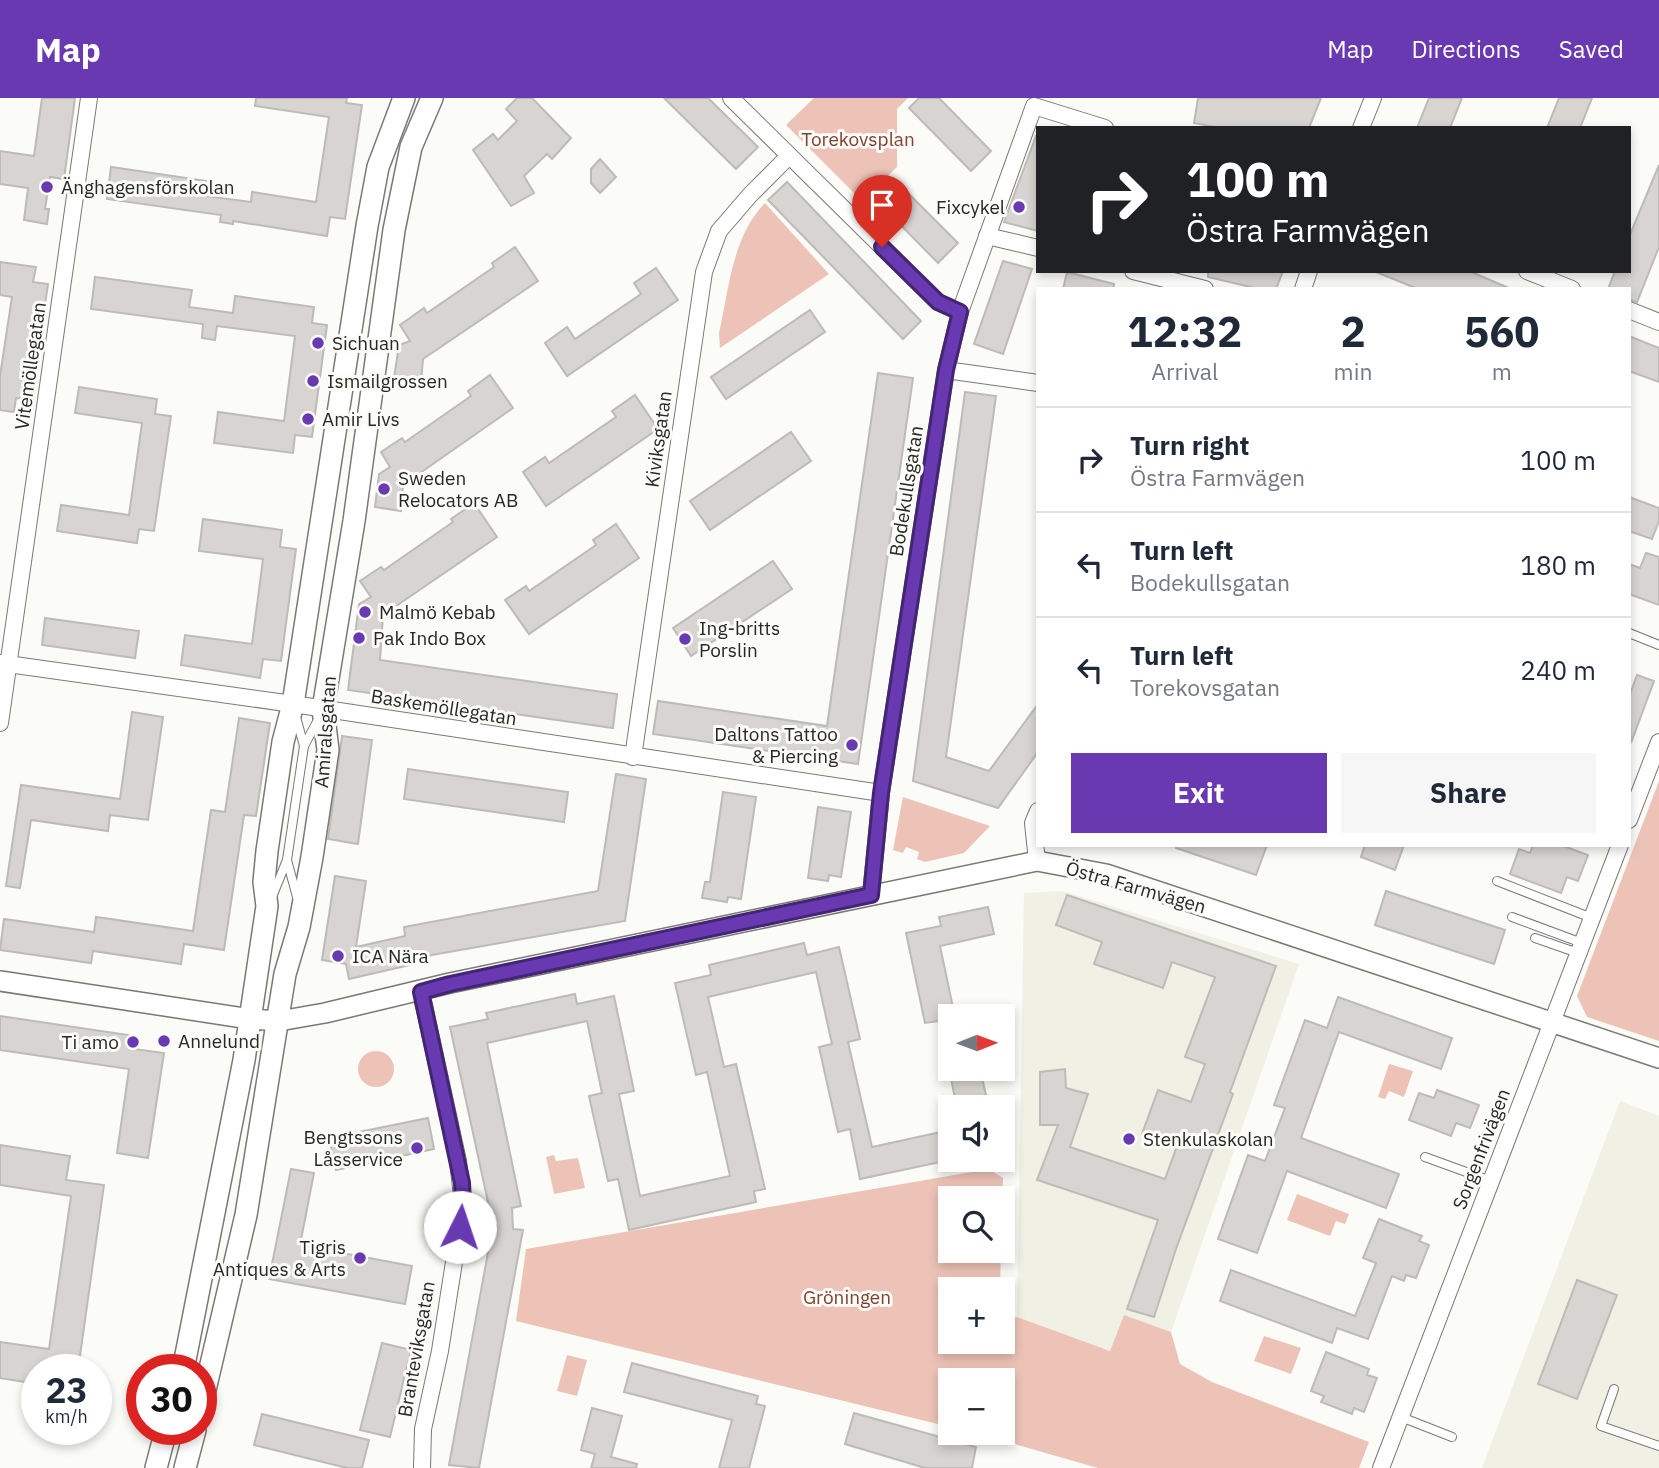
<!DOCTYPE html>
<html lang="en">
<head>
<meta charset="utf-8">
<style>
  body { margin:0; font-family:"IBM Plex Sans",sans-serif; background:#f6f6f7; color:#1f2937; height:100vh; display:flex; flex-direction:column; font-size:26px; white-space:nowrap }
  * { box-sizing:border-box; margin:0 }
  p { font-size:23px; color:#747a83 }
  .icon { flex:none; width:38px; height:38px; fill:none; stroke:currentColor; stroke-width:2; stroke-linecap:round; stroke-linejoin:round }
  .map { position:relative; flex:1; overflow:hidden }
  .drawer { position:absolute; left:1036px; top:189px; width:595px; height:560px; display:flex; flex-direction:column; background:#fff; border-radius:0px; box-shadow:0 4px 10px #0003 }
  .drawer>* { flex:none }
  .banner { position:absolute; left:1036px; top:28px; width:595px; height:147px; border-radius:0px; box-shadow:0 4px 10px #0003; background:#202124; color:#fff; overflow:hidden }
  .needle { width:46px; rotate:89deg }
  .fabs { position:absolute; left:938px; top:906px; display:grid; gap:14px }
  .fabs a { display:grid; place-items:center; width:77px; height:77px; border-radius:0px; background:#fff; box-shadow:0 4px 10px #0003; font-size:35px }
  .speed { position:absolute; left:21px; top:1256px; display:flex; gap:14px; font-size:35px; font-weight:700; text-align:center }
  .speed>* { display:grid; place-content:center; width:91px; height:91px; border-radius:50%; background:#fff; box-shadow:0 4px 10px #0003; line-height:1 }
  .speed small { font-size:18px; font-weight:400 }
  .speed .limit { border:10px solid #d22; background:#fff; color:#111 }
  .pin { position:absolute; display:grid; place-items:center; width:60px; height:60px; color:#fff; margin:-72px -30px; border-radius:50% 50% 50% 0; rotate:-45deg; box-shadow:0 0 7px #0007 }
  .pin .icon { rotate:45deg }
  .me { position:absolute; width:77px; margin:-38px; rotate:4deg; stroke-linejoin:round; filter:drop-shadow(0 0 5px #0008) }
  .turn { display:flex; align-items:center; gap:24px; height:147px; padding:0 35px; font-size:32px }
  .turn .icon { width:91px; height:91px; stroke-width:2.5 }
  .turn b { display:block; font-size:49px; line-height:60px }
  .eta { display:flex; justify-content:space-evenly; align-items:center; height:119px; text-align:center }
  .eta b { font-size:42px; font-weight:800; line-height:49px }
  .cta { display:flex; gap:14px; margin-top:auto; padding:14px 35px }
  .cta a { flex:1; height:80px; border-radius:0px; background:#6939b1; color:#fff; font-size:28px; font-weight:800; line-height:80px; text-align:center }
  .cta a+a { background:#f6f6f7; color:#1f2937 }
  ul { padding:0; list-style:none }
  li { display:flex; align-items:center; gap:21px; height:105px; padding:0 35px; border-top:2px solid #e0e1e3 }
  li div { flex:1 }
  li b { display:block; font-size:26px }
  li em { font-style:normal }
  header { display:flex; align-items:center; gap:42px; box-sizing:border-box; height:98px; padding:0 35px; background:#6939b1; color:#fff }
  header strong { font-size:33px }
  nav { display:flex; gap:38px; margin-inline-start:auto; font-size:24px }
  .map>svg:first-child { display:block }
</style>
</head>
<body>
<header>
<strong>Map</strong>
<nav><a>Map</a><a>Directions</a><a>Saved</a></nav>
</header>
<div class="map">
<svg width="1659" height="1370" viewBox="0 0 1659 1370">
  <rect width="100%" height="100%" fill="#fbfbf7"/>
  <g fill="#f1f0e5">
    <polygon points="1063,793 1299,866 1171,1234 1124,1217 1110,1253 1017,1219 1024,795"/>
    <polygon points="1620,1003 1659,1018 1659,1370 1482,1370"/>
  </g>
  <g fill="#edc3b7">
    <polygon points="814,0 908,0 897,11 897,69 862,103 786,27"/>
    <path d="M765,105L829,176L720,250L719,235C729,191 732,139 765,105Z"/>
    <polygon points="1659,683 1659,943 1587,919 1577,898"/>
    <polygon points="903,699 990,728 964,755 925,764 917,761 919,754 906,749 903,755 893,752"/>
    <circle cx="376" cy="971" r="18"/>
    <polygon points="1389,966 1413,973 1404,999 1389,993 1385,1001 1378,999"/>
    <polygon points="554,1057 556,1063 578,1060 585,1090 554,1096 546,1059"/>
    <polygon points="989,1071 1003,1080 1002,1101 950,1101 950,1153 1001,1153 1000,1192 950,1192 950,1244 1003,1244 1003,1217 1017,1219 1110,1253 1124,1217 1171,1234 1180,1266 1212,1284 1369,1344 1359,1370 1098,1370 976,1335 1003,1335 1003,1283 950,1283 950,1329 516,1223 526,1151"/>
    <polygon points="1297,1096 1349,1116 1345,1126 1336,1123 1330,1138 1287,1122"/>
    <polygon points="1264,1238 1301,1250 1291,1276 1254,1263"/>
    <polygon points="567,1257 587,1262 577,1298 557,1293"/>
  </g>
  <g fill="#d7d4d2" stroke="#bdbbb8" stroke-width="2">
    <polygon points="42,0 75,0 64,81 50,79 45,111 49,111 47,126 24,122 28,90 0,86 0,53 34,58"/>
    <polygon points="256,0 347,0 346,5 362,7 345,121 330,119 327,138 233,123 233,126 220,124 221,117 107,101 111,69 207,83 205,98 251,104 252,94 316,104 329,19 255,8"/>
    <polygon points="517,0 532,0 571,40 552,61 547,56 524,78 534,95 511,108 473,52 493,36 498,42 517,23 506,11"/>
    <polygon points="664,0 708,0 758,49 736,71"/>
    <polygon points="919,0 939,0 991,53 971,73 909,10"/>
    <polygon points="1198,0 1321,0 1309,30 1220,30 1194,25"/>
    <polygon points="1429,0 1462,0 1450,30 1417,30"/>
    <polygon points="1559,0 1592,0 1580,30 1547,30"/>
    <polygon points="1036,38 1038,38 1038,133 1004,124"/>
    <polygon points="600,61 616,79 600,95 591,85 591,71"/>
    <polygon points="1659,67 1659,149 1637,204 1629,202 1629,191 1608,191 1615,173 1629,173 1629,139"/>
    <polygon points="896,83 958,145 938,165 876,102"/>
    <polygon points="787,84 921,223 903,241 768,102"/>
    <polygon points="515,149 538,183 423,261 421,284 394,280 399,247 410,243 400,227 424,210 427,215 494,169 492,165"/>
    <polygon points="1003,163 1032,171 1003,256 974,246"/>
    <polygon points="0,164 36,169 33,184 48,186 31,302 16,300 14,314 0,312 0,278 12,199 0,197"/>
    <polygon points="656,170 678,202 567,278 545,245 567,229 575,241 641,196 634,185"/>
    <polygon points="1208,173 1283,173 1276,191 1259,191 1208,179"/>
    <polygon points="1469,173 1511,191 1418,191 1376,174"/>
    <polygon points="1067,174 1114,186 1113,191 1063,191"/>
    <polygon points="95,179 192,192 189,209 233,215 235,198 314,209 312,225 327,227 312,339 295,337 293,355 214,345 218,314 284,323 295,238 217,228 215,242 202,240 203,226 91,211"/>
    <polygon points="810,212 825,234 726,301 711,279"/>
    <polygon points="1629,238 1659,250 1659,284 1629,273"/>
    <polygon points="878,275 913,280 858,666 653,636 658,603 827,628"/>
    <polygon points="490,277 513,310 403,387 401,413 375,409 379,376 390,369 381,354 402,340 405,344 471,298 468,293"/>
    <polygon points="79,289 157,301 155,316 171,318 154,433 139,431 137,445 57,433 61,407 129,417 142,325 75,315"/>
    <polygon points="965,294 996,298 946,659 989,673 1038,606 1038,654 998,710 913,683"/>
    <polygon points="635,297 658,331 546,408 523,374 545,359 549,365 616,319 612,313"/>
    <polygon points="791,334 811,363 710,432 690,403"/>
    <polygon points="1629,399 1659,410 1659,423 1652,441 1629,433"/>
    <polygon points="474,405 497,439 383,517 380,562 617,596 613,630 348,592 359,506 371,499 360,483 381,469 384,472 453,424 451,421"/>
    <polygon points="203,421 282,432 280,449 296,451 281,563 263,561 260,580 181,567 185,537 252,546 263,461 199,453"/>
    <polygon points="616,426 639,460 529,536 505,502 526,488 529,493 596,447 593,442"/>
    <polygon points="1646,455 1659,459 1659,507 1629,496 1629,466 1640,470"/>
    <polygon points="773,463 792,491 691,558 673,530"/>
    <polygon points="45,520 139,533 135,560 42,547"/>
    <polygon points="1637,577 1654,583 1631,645 1629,599"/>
    <polygon points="132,614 163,619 148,722 110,717 108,733 31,722 20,790 6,788 21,687 120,701"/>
    <polygon points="239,620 270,625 256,718 244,717 224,852 184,846 181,866 93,853 91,865 0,852 4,821 94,834 96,819 193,833 211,712 225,714"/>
    <polygon points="342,638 372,642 358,746 328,741"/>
    <polygon points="408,671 568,694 564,724 404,701"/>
    <polygon points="616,676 646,681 625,823 409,861 410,867 349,881 346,866 322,862 335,778 366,783 356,849 405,838 404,829 598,793"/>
    <polygon points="723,694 756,699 741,801 728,799 727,804 702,800 705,784 710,784"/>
    <polygon points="818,709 851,714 841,779 829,777 828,783 808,780"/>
    <polygon points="1176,747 1267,747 1256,777 1176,750"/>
    <polygon points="1365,747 1404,747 1395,772 1361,759"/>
    <polygon points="1533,747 1561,747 1588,757 1578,783 1567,779 1561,795 1510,776 1519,751 1530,755"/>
    <polygon points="1386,793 1505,832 1494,866 1375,827"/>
    <polygon points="1067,797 1276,868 1230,994 1233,996 1176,1151 1154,1219 1127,1211 1158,1122 1037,1082 1058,1027 1040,1027 1040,974 1065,971 1066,990 1088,996 1070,1049 1165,1081 1177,1048 1142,1036 1158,992 1191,1004 1205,966 1185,959 1215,879 1172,864 1163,890 1094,866 1102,844 1056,827"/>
    <polygon points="988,809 994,836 940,848 955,919 950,919 950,948 944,948 939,923 925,925 906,835 941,828 939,819"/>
    <polygon points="804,845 807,857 839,849 860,941 848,944 872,1049 950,1032 950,1062 860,1081 850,1031 838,1034 819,949 832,946 816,874 708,899 724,969 736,966 765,1091 754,1093 756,1104 629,1132 618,1081 608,1083 589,998 602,995 587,923 487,945 521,1108 512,1110 513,1131 523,1132 479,1370 449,1367 493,1127 450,929 488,921 486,915 575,896 577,906 614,898 634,993 619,996 640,1098 730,1078 707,974 696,977 675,885 711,877 709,867"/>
    <polygon points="1338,899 1452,940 1441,971 1339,934 1301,1040 1399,1076 1386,1110 1287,1073 1257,1155 1218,1141 1248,1057 1265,1063 1285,1010 1274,1007 1305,922 1327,930"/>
    <polygon points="0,918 135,938 134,951 164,955 148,1060 117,1055 129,971 0,952"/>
    <polygon points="949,971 980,971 989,1010 957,1010"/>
    <polygon points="1437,992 1479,1007 1470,1030 1456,1025 1451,1038 1409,1022 1419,995 1434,1000"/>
    <polygon points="428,1020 434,1051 336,1072 329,1040"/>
    <polygon points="0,1047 70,1058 66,1082 104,1087 78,1272 40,1267 40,1272 37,1272 37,1286 0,1280 0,1244 49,1251 71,1098 0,1087"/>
    <polygon points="291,1071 314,1075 300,1147 412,1168 405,1206 269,1181"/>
    <polygon points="1379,1121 1422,1138 1419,1143 1429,1147 1416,1180 1406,1177 1404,1183 1392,1178 1368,1241 1337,1230 1332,1245 1220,1203 1231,1172 1355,1218 1376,1165 1363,1160"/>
    <polygon points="1577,1182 1617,1197 1577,1301 1538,1286"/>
    <polygon points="382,1245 411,1252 390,1339 360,1332"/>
    <polygon points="1326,1254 1369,1271 1367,1277 1377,1280 1364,1314 1354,1310 1352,1316 1321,1304 1324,1298 1311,1293"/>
    <polygon points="632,1265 758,1298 756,1306 765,1308 749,1370 719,1370 732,1322 624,1294"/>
    <polygon points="592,1310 622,1318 611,1359 637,1366 636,1370 591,1370 595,1356 581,1352"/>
    <polygon points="854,1315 976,1349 972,1370 925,1370 845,1346"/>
    <polygon points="262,1316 369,1342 362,1370 347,1370 254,1347"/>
  </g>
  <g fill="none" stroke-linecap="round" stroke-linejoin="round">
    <defs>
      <g id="service">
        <polyline points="1629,535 1659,547"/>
        <polyline points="296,619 304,648"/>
        <polyline points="287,762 297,799"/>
        <polyline points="1497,783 1592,820"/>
        <polyline points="272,799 287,762 304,648 319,620"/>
        <polyline points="1512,819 1582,845"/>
        <polyline points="1535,840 1578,855"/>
        <polyline points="1425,1059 1491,1083"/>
        <polyline points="1614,1291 1601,1328 1659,1348"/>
        <polyline points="1401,1319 1452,1339"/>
      </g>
      <g id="minor">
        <polyline points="731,0 938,204 960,214"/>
        <polyline points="1361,30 1373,0"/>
        <polyline points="987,138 1038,150"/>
        <polyline points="1133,173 1205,191"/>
        <polyline points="1527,173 1572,191"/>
        <polyline points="1303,191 1309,173"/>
        <polyline points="1629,212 1659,224"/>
        <polyline points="946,272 1038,285"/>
        <polyline points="0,565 293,606 881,695"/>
        <polyline points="0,625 89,0"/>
        <polyline points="633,659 704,174 719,133 750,97 789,58"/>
        <polyline points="1629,722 1659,644"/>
        <polyline points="1037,763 1033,725 1038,713"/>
        <polyline points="871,797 881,695 946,272 960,214 1034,8 1105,30"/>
        <polyline points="421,894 458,1063 463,1107 440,1253 423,1331 422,1370"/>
        <polyline points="1381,1370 1620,747"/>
      </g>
      <polyline id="tertiary" points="0,883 250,921 279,923 325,915 450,885 1037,763 1106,776 1659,960"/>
      <g id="secondary">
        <polyline points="183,1272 244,962 267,808 264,784 267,753 283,644 293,606 367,128 378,69 404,0"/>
        <polyline points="201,1309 246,1117 285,876 299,829 312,759 328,652 323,611 354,423 394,132 411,49 432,0"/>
        <polyline points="156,1370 166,1332"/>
        <polyline points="185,1370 195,1332"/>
      </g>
    </defs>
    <use href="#service" stroke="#797976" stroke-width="10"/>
    <use href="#minor" stroke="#797976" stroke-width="18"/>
    <use href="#tertiary" stroke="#797976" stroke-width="22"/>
    <use href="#secondary" stroke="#797976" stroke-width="24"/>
    <use href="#service" stroke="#fff" stroke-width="8"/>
    <use href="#minor" stroke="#fff" stroke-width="16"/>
    <use href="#tertiary" stroke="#fff" stroke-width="19"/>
    <use href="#secondary" stroke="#fff" stroke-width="21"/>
  </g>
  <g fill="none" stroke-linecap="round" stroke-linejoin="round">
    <defs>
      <polyline id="route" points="460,1129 463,1107 462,1085 421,894 450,886 871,797 881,695 946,272 960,214 938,204 882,149"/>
    </defs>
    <use href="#route" stroke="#442573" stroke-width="18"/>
    <use href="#route" stroke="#6939b1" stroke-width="12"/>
  </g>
  <g fill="#6939b1" stroke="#fbfbf7" stroke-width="2.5">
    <circle cx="47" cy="89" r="7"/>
    <circle cx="1019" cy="109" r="7"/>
    <circle cx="318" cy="245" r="7"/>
    <circle cx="313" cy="283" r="7"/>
    <circle cx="308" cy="321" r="7"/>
    <circle cx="384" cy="391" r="7"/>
    <circle cx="365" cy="514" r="7"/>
    <circle cx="359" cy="540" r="7"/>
    <circle cx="685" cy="541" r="7"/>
    <circle cx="852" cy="647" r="7"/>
    <circle cx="338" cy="858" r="7"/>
    <circle cx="164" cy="943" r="7"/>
    <circle cx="133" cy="944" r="7"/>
    <circle cx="1129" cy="1041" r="7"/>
    <circle cx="417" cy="1050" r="7"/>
    <circle cx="360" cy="1160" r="7"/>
  </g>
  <g text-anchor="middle" stroke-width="6" stroke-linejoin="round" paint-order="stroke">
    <g font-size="19" fill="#814130" stroke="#fbfbf7">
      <text x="858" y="48">Torekovsplan</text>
      <text x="847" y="1206">Gröningen</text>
    </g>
    <g font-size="19" fill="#282827" stroke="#fbfbf7" text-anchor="start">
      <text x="61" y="96">Änghagensförskolan</text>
      <text x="1005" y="116" text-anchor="end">Fixcykel</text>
      <text x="332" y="252">Sichuan</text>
      <text x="327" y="290">Ismailgrossen</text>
      <text x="322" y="328">Amir Livs</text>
      <text x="398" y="387">Sweden<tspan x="398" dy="22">Relocators AB</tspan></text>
      <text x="379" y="521">Malmö Kebab</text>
      <text x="699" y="537">Ing-britts<tspan x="699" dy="22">Porslin</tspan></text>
      <text x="373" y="547">Pak Indo Box</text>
      <text x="838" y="643" text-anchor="end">Daltons Tattoo<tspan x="838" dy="22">&amp; Piercing</tspan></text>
      <text x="352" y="865">ICA Nära</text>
      <text x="178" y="950">Annelund</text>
      <text x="119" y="951" text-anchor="end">Ti amo</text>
      <text x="403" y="1046" text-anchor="end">Bengtssons<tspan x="403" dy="22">Låsservice</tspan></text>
      <text x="1143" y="1048">Stenkulaskolan</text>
      <text x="346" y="1156" text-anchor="end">Tigris<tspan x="346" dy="22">Antiques &amp; Arts</tspan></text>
    </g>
    <g font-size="19" fill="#282827" stroke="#fbfbf7">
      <text transform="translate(30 268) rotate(-82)" y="7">Vitemöllegatan</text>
      <text transform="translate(658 341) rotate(-82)" y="7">Kiviksgatan</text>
      <text transform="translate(906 393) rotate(-81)" y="7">Bodekullsgatan</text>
      <text transform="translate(444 609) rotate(9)" y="7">Baskemöllegatan</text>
      <text transform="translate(325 634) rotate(-86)" y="7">Amiralsgatan</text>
      <text transform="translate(1136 789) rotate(16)" y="7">Östra Farmvägen</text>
      <text transform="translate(1481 1051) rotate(-69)" y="7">Sorgenfrivägen</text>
      <text transform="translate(416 1251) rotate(-80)" y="7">Branteviksgatan</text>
    </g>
  </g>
</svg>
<div class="fabs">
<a><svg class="needle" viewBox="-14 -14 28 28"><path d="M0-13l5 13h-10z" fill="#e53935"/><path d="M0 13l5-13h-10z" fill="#747a83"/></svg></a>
<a><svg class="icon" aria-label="sound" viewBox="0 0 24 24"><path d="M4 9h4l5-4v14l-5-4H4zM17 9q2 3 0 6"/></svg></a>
<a><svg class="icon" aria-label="search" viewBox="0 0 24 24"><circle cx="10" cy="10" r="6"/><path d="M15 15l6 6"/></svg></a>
<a>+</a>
<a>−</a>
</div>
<div class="speed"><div>23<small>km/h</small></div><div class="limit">30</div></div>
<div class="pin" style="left:882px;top:149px;background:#d93025"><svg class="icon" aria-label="arrive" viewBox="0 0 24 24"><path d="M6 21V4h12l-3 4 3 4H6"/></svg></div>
<svg class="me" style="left:460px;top:1129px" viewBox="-20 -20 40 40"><circle r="19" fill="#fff"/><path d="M0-13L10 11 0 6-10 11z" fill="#6939b1"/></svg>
<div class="banner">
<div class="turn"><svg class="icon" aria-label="right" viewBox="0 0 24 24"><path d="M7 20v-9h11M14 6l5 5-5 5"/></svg><div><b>100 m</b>Östra Farmvägen</div></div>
</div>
<section class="drawer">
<div class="eta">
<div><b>12:32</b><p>Arrival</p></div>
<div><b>2</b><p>min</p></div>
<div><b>560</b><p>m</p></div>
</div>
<ul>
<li><svg class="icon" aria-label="right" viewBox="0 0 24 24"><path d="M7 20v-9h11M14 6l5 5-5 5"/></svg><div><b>Turn right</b><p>Östra Farmvägen</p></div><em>100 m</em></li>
<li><svg class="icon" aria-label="left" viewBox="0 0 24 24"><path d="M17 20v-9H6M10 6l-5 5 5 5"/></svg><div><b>Turn left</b><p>Bodekullsgatan</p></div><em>180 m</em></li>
<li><svg class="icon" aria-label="left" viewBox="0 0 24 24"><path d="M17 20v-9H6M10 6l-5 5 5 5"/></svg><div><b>Turn left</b><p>Torekovsgatan</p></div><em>240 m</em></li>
</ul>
<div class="cta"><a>Exit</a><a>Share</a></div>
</section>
</div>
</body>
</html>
